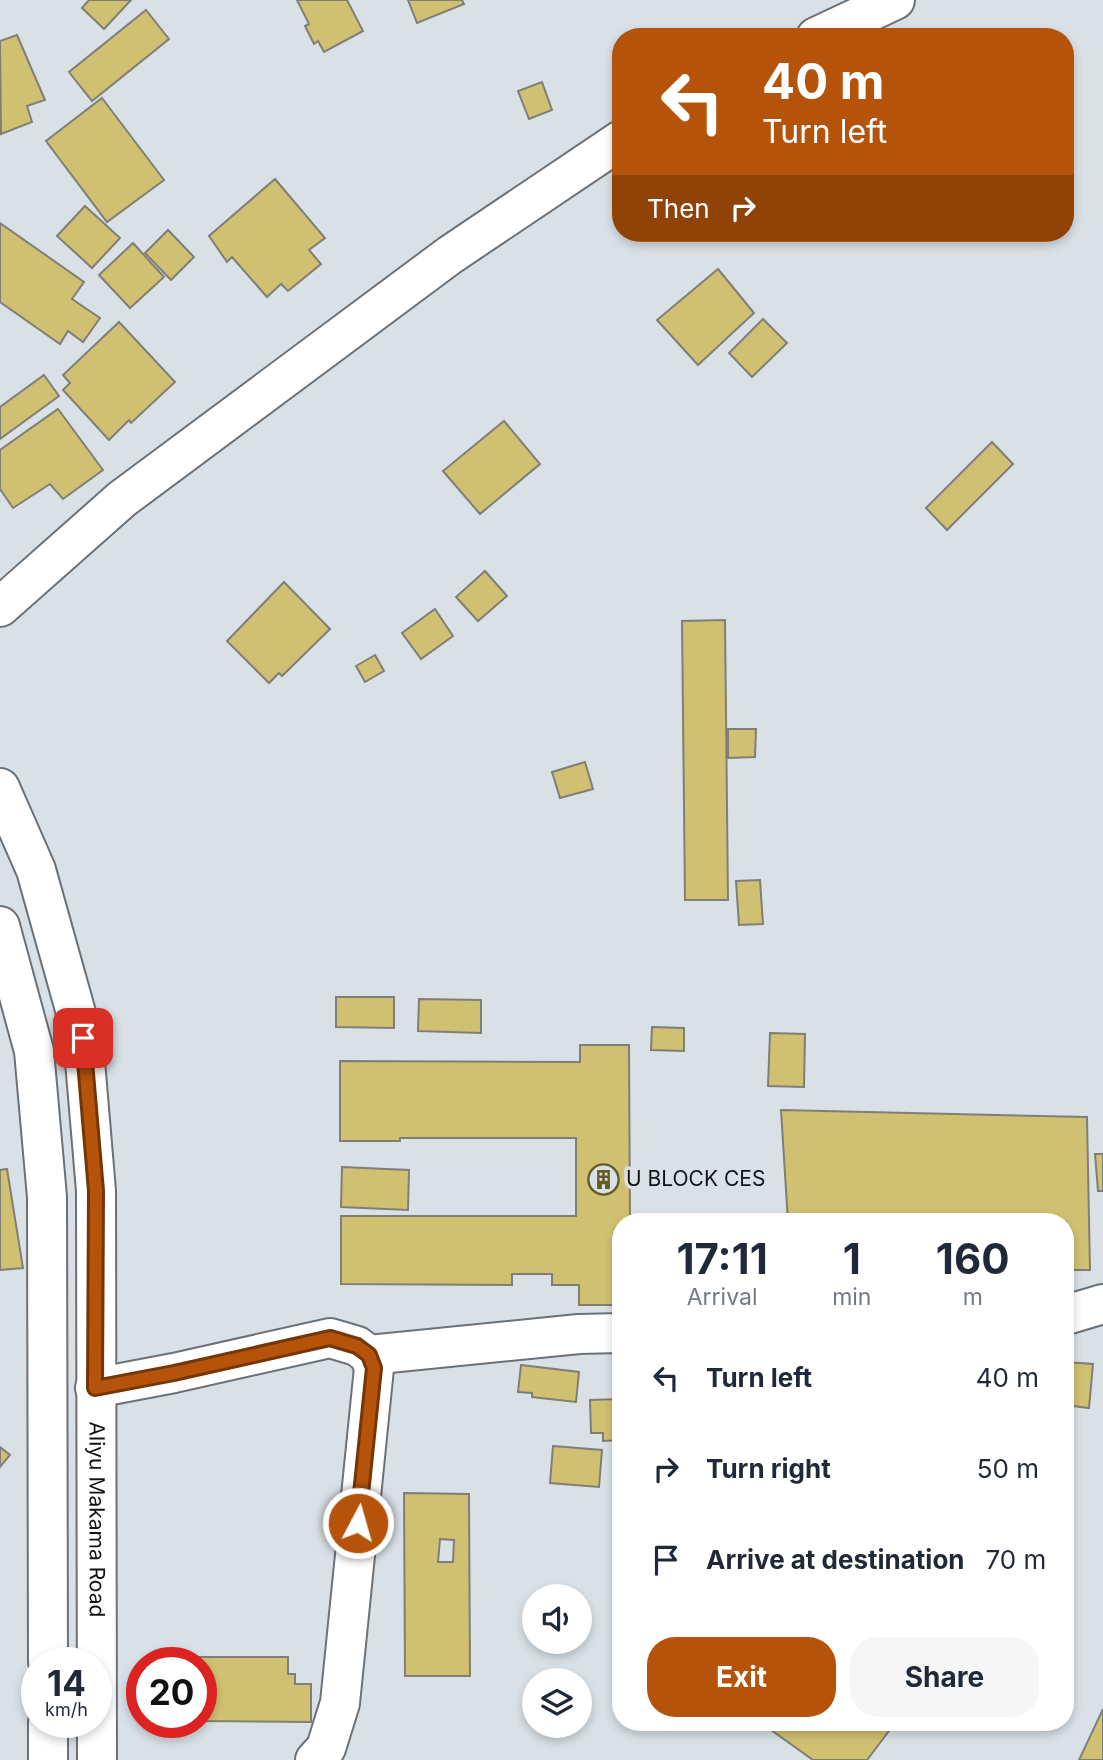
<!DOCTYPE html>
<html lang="en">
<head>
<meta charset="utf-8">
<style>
  body { margin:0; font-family:Inter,sans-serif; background:#f6f6f7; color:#1f2937; height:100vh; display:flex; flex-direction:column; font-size:26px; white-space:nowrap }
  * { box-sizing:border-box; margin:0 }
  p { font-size:23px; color:#747a83 }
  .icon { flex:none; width:38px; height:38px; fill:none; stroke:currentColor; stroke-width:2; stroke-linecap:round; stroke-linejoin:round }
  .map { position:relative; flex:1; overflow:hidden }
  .sheet { position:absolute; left:612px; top:1213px; width:462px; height:518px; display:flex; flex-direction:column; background:#fff; border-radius:28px; box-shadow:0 4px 10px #0003 }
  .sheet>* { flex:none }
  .guide { position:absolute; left:612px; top:28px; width:462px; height:214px; border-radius:28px; box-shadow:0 4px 10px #0003; background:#b45309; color:#fff; overflow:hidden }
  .fabs { position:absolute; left:522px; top:1584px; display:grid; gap:14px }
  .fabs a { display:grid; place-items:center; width:70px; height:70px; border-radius:50%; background:#fff; box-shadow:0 4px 10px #0003; font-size:35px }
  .speed { position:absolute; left:21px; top:1647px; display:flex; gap:14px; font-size:35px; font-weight:700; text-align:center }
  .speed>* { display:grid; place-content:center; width:91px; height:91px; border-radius:50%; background:#fff; box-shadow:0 4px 10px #0003; line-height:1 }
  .speed small { font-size:18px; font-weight:400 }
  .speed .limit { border:10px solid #d22; background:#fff; color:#111 }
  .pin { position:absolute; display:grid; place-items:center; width:60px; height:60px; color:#fff; margin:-30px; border-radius:14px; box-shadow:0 4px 10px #0006 }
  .me { position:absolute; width:77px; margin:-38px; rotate:6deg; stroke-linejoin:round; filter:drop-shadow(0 0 5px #0008) }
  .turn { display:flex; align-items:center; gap:24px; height:147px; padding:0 35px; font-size:32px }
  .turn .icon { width:91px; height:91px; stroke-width:2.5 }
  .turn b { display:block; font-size:49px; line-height:60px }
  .then { display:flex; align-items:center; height:66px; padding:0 35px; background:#0003; gap:14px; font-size:26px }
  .eta { display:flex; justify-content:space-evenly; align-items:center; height:119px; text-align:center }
  .eta b { font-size:42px; font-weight:700; line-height:49px }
  .action { display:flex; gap:14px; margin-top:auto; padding:14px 35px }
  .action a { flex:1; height:80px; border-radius:28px; background:#b45309; color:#fff; font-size:28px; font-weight:700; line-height:80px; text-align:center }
  .action a+a { background:#f6f6f7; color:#1f2937 }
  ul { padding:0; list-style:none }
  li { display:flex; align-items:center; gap:21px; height:91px; padding:0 35px }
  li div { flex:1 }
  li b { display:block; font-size:26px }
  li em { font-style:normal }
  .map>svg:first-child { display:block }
</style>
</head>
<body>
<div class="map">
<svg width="1103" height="1760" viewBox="0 0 1103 1760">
  <rect width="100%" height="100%" fill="#d9e1e7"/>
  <g fill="#d0c172" stroke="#807e76" stroke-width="2" fill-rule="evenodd">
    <polygon points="89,0 131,0 104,29 82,8"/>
    <polygon points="297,0 347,0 363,31 324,52 318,41 314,44 305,26 309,24"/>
    <polygon points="408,0 462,0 464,4 417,23"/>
    <polygon points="146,10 169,39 92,101 69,72"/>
    <polygon points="17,35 45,100 27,106 32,122 1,134 0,41"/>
    <polygon points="542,82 552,110 529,119 518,91"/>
    <polygon points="102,98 164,180 107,222 46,141"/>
    <polygon points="275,179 325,238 309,250 321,264 288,291 281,284 267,297 232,257 227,262 209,236"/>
    <polygon points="85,206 120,238 92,268 57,236"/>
    <polygon points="0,223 84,282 72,299 100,318 83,342 68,331 60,344 0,302"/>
    <polygon points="168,230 194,257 171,280 145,253"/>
    <polygon points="133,243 164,277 130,308 99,275"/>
    <polygon points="718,269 754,313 698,365 657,320"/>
    <polygon points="763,319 787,343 752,377 729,353"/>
    <polygon points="119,322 175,382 131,423 129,420 109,440 63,390 70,383 63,375"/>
    <polygon points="44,375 59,396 0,439 0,407"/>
    <polygon points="58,409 103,470 63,499 50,484 13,508 0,489 0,450"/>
    <polygon points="504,421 540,464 480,514 443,471"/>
    <polygon points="992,442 1013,464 947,530 926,508"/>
    <polygon points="485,571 507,596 478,621 456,597"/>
    <polygon points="284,582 330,629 282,676 279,673 269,683 227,641"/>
    <polygon points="435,609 453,636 421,659 402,633"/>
    <polygon points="725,620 728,900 685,900 682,621"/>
    <polygon points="375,655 384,671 365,682 356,666"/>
    <polygon points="728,729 756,729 755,757 728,758"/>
    <polygon points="585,762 593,789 560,798 552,772"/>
    <polygon points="760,880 763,924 739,925 736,881"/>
    <polygon points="336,997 394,997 394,1028 336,1027"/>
    <polygon points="419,999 481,1000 481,1033 418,1031"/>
    <polygon points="652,1027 684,1028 684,1051 651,1050"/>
    <polygon points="770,1033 805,1034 804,1087 768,1086"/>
    <polygon points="580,1045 629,1045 630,1222 621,1222 621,1305 579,1305 579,1285 552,1285 552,1274 512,1274 512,1285 341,1284 341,1216 576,1216 576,1138 400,1138 400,1141 340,1141 340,1061 580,1062"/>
    <polygon points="781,1110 1087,1117 1090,1270 1066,1270 1066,1222 788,1222"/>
    <polygon points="1095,1154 1103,1154 1103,1191 1098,1191"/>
    <polygon points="342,1167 409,1170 408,1210 341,1207"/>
    <polygon points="7,1169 23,1268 0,1270 0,1170"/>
    <polygon points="1066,1362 1093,1364 1089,1408 1066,1405"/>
    <polygon points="521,1365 579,1372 576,1402 532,1397 532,1393 518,1392"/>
    <polygon points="620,1399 621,1440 603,1441 603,1433 591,1433 590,1400"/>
    <polygon points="553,1446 602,1450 599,1487 550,1483"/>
    <polygon points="0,1447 10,1455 0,1467"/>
    <path d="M404,1493L469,1494L470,1676H405ZM440,1539L454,1540L453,1562H438Z"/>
    <polygon points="194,1657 288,1657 288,1674 295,1674 295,1684 311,1684 311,1722 201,1721 201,1662 194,1662"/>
    <polygon points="1103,1709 1103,1760 1079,1760"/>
    <polygon points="760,1722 886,1722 892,1727 867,1760 813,1760"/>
  </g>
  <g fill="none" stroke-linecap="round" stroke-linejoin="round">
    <defs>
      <g id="minor">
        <polyline points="816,37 895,0"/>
        <polyline points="0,607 122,499 450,255 621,140"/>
        <path id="s1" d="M0,788L36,870L83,1038L96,1191L97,1760"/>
        <polyline points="0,926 34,1051 47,1197 48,1662"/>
        <polyline points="1066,1315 1103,1304"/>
        <polyline points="369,1355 579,1334 621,1333"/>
        <polyline points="95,1388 174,1373 330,1338 357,1346 369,1355 374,1368 340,1703 326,1748 315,1760"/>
        <polyline points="48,1760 48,1722"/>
      </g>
    </defs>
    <use href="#minor" stroke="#6a7177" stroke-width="42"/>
    <use href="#minor" stroke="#fff" stroke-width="38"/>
  </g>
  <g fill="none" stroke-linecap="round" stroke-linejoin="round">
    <defs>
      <polyline id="route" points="83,1038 96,1191 95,1388 174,1373 330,1338 357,1346 369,1355 374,1368 358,1523"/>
    </defs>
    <use href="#route" stroke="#753606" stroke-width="18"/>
    <use href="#route" stroke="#b45309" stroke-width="12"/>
  </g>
  <defs>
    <symbol id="building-ring" viewBox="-11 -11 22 22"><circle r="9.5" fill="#d9e1e7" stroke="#645b27" stroke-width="1.5"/><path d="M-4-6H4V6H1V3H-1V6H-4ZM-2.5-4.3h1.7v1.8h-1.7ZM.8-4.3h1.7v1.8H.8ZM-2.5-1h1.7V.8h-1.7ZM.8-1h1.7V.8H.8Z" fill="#645b27"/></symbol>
  </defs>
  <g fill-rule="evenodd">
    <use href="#building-ring" x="586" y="1162" width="35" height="35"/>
  </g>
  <g text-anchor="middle" stroke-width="7" stroke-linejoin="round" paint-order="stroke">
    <g font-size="21" fill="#101215" stroke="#d9e1e7" text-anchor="start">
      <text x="626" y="1186">U BLOCK CES</text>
    </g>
    <g font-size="21" fill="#101215" stroke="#d9e1e7">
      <text dy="7" stroke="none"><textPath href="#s1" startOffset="746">Aliyu Makama Road</textPath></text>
    </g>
  </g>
</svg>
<div class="fabs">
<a><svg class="icon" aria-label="sound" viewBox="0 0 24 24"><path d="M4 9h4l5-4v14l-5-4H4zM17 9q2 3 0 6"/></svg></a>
<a><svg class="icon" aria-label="layers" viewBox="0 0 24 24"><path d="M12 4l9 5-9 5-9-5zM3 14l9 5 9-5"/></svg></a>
</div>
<div class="speed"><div>14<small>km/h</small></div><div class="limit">20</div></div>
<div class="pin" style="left:83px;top:1038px;background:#d93025"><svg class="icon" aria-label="arrive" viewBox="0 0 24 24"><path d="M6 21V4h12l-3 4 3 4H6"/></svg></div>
<svg class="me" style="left:358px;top:1523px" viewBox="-20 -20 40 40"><circle r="17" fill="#b45309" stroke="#fff" stroke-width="3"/><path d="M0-11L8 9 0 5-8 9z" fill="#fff"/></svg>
<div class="guide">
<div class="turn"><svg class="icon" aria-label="left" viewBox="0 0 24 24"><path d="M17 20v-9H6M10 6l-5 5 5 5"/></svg><div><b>40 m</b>Turn left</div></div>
<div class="then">Then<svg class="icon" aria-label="right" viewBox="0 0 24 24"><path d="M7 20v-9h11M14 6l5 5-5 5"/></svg></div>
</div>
<section class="sheet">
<div class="eta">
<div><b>17:11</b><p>Arrival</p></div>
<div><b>1</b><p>min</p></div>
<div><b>160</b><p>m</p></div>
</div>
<ul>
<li><svg class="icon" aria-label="left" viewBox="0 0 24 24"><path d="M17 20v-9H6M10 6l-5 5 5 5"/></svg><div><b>Turn left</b></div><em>40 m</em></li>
<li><svg class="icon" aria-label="right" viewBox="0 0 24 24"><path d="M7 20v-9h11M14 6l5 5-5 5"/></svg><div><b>Turn right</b></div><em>50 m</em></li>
<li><svg class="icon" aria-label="arrive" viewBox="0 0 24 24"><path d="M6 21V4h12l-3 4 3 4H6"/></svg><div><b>Arrive at destination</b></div><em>70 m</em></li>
</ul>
<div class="action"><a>Exit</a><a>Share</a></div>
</section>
</div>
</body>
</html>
